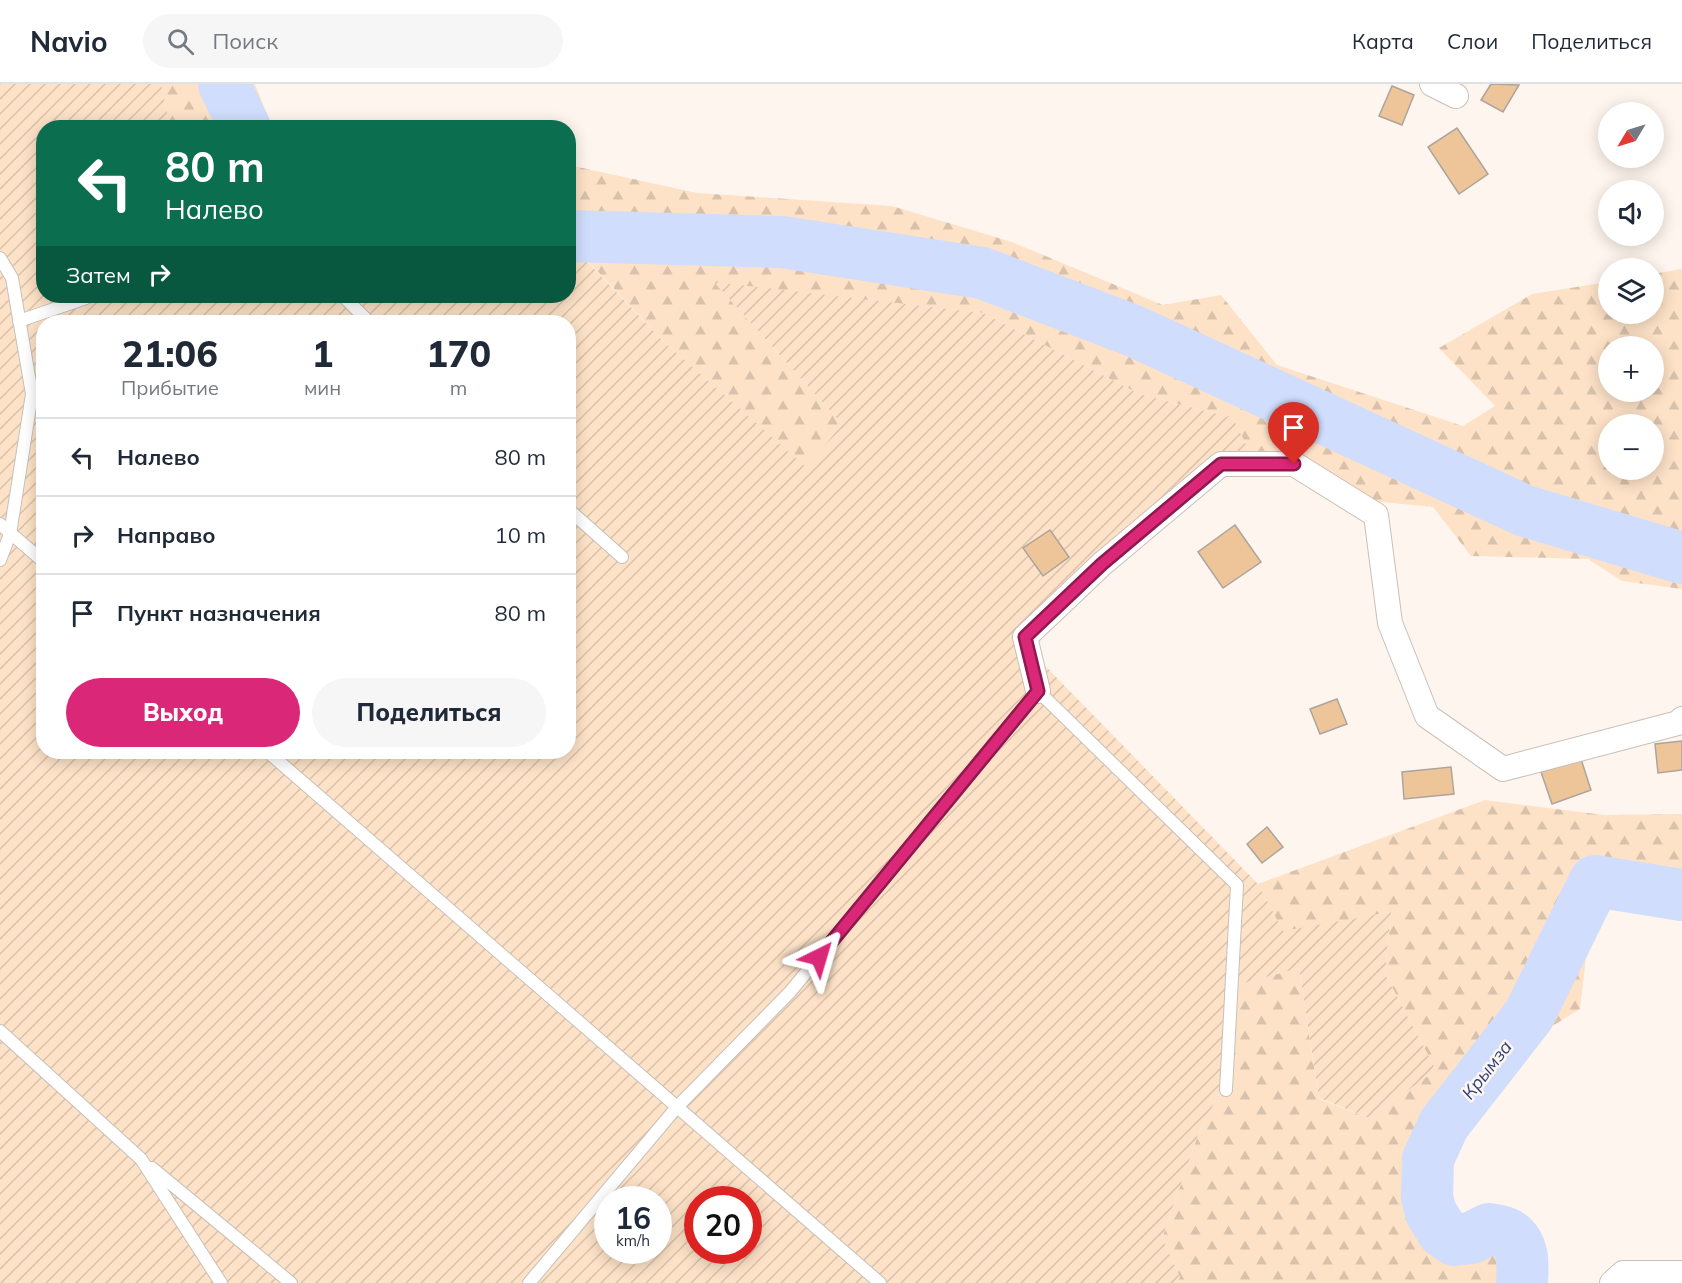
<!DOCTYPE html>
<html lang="ru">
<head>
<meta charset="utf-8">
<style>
  body { margin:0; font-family:Mulish,sans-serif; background:#f6f6f7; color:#1f2937; height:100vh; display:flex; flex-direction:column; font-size:22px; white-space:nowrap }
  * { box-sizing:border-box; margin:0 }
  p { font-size:20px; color:#747a83 }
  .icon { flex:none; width:33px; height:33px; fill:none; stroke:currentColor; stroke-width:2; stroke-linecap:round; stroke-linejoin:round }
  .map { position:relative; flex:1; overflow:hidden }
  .sheet { position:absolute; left:36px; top:231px; width:540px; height:444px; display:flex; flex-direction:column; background:#fff; border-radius:24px; box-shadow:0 3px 15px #0003 }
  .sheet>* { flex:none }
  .top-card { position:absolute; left:36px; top:36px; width:540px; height:183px; border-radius:24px; box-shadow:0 3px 15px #0003; background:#0b6e4f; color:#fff; overflow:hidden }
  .needle { width:39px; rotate:232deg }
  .buttons { position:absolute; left:1598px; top:18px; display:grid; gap:12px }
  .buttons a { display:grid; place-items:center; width:66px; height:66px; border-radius:50%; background:#fff; box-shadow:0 3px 15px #0003; font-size:30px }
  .speed { position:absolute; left:594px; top:1102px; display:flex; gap:12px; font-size:30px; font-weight:700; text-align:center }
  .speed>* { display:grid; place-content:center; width:78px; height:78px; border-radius:50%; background:#fff; box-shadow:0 3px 15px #0003; line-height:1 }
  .speed small { font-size:15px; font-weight:400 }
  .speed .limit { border:9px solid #d22; background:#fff; color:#111 }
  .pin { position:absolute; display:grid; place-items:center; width:51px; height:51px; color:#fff; margin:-62px -26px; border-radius:50% 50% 50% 0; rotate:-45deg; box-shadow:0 0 6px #0007 }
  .pin .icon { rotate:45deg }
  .me { position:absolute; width:66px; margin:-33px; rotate:40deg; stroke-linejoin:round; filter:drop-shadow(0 0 4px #0008) }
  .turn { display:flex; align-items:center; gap:21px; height:126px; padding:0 30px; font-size:27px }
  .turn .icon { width:78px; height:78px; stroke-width:2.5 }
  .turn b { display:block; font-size:42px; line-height:51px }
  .then { display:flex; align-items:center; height:57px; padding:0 30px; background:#0003; gap:12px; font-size:22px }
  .eta { display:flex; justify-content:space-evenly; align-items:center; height:102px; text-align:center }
  .eta b { font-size:36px; font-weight:800; line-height:42px }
  .action { display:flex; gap:12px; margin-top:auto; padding:12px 30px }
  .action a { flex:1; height:69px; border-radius:36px; background:#db2777; color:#fff; font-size:24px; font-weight:800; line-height:69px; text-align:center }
  .action a+a { background:#f6f6f7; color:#1f2937 }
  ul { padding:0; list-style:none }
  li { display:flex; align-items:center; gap:18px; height:78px; padding:0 30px; border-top:2px solid #e0e1e3 }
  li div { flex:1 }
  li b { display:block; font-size:22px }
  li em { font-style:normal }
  header { display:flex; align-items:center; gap:36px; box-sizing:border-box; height:84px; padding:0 30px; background:#fff; border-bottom:2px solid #e0e1e3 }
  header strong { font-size:28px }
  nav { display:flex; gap:33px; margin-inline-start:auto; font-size:21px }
  .search { width:420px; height:54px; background:#f6f6f7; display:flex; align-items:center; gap:15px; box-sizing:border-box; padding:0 21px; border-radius:33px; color:#747a83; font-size:22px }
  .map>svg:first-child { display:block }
</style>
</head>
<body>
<header>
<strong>Navio</strong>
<div class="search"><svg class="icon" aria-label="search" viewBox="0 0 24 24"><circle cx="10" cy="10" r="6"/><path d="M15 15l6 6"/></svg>Поиск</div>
<nav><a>Карта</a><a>Слои</a><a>Поделиться</a></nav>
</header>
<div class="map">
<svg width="1682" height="1199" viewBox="0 0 1682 1199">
  <defs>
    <pattern id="forest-firs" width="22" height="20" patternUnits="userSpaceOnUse" patternTransform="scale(1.5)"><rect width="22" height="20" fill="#fde2c7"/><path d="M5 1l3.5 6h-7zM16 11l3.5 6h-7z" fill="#d9c2ab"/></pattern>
    <pattern id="garden-furrows" width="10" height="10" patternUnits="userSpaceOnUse" patternTransform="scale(1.5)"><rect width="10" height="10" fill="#fde2c7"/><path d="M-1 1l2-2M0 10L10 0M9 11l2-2" fill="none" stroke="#d9c2ab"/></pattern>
  </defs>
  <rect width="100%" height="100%" fill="#fef6ee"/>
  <g fill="url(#forest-firs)" fill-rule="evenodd">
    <polygon points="161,0 255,0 272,43 170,43"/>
    <path d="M569,81L697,109L892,122L1012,158L1163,221L1221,211L1277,281L1463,342L1495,322L1439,264L1532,210L1608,198V230H1653V190L1682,185V505L1622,497L1588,475L1471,472L1433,423L1351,415L1251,371L1233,334L1139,310L983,229L715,199L842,340L807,385L664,258L569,157ZM1608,262H1653V308H1608ZM1608,340H1653V386H1608Z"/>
    <polygon points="1485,716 1604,731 1682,730 1682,798 1595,797 1580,925 1473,991 1446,1116 1497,1172 1511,1199 1176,1199 1180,1193 1162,1154 1199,1048 1236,978 1232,902 1299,884 1319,1015 1369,1034 1436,986 1385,890 1391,828 1283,848 1258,800"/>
  </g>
  <path fill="url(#garden-furrows)" fill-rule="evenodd" d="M0,0H161L170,43L44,44V212H568L569,169H579L664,258L807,384L842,340L714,198L983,229L1139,310L1233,334L1251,371L1018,554L1258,800L1283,847L1391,828L1385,890L1436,986L1369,1034L1319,1014L1299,884L1233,902L1236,978L1199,1048L1162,1154L1180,1193L1176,1199H0ZM44,238H568V668H44ZM608,1116H658V1167H608ZM698,1116H748V1167H698Z"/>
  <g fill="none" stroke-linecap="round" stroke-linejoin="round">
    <g stroke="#d0ddfc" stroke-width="52">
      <polyline points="224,0 245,44"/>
      <polyline points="568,152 782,158 982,189 1134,247 1525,427 1682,474"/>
      <path d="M1522,1199C1523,1182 1525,1161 1508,1150C1503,1147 1494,1146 1489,1145L1471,1154L1455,1156L1443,1148L1431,1129L1427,1113L1428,1075L1444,1040L1529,931L1595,797L1682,811"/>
    </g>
  </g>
  <g fill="#eec599" stroke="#aca49d" stroke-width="1.5">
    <polygon points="1491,0 1519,1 1503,28 1481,16"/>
    <polygon points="1392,2 1414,11 1402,41 1379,32"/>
    <polygon points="1457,44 1488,90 1459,110 1428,63"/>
    <polygon points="1235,441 1261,478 1223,504 1198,468"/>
    <polygon points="1050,446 1069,473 1043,492 1023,464"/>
    <polygon points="1337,615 1347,640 1320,650 1310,625"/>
    <polygon points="1682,657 1682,686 1658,689 1655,660"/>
    <polygon points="1581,675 1591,706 1552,720 1541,688"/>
    <polygon points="1451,683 1454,710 1404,715 1402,688"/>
    <polygon points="1267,743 1283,763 1262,779 1247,760"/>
  </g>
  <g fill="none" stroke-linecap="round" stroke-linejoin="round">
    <defs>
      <g id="service">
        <polyline points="0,174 12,194 32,310 10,450 0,476"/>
        <polyline points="343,212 369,238"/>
        <polyline points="19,237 86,214 89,212"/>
        <polyline points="568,425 622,473"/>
        <polyline points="0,440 44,478"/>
        <polyline points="268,668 880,1199"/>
        <polyline points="0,947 141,1075 221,1199"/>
        <polyline points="152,1084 291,1199"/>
        <polyline points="529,1199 677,1023 790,908 1038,607 1237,801 1226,1006"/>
      </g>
      <g id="minor">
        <polyline points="1432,0 1456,12"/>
        <polyline points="1038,607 1025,553 1102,480 1221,380 1294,380 1376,431 1390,539 1427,632 1503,685 1678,639 1682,635"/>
        <polyline points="1612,1199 1623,1189 1682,1189"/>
      </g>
    </defs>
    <use href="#service" stroke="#c8c0b9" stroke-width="14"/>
    <use href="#minor" stroke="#c8c0b9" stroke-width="26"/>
    <use href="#service" stroke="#fff" stroke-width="12"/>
    <use href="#minor" stroke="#fff" stroke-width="24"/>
  </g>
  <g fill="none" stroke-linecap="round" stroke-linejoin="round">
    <defs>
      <polyline id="route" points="819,873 1038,607 1025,553 1102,480 1221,380 1294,380"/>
    </defs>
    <use href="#route" stroke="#8e194d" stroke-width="15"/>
    <use href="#route" stroke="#db2777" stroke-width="10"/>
  </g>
  <g text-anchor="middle" stroke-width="5" stroke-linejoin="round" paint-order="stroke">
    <g font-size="18" font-style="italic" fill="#2b3f7b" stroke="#fef6ee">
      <text transform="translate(1487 986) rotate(-52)" y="6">Крымза</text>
    </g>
  </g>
</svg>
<div class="buttons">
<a><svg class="needle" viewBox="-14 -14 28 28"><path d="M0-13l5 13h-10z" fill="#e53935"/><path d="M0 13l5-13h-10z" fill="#747a83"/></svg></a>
<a><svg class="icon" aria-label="sound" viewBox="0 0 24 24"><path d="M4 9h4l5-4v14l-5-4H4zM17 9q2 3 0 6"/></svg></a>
<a><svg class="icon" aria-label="layers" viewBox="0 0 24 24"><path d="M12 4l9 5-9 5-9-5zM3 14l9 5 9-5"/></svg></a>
<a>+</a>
<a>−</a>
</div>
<div class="speed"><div>16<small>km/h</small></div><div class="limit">20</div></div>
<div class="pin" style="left:1294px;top:380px;background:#d93025"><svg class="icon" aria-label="arrive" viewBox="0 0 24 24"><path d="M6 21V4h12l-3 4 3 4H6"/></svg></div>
<svg class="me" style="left:819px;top:873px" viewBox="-20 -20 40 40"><path d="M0-17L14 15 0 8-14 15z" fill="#db2777" stroke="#fff" stroke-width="4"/></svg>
<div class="top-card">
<div class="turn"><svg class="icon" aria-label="left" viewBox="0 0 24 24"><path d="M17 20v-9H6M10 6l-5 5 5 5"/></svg><div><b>80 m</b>Налево</div></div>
<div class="then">Затем<svg class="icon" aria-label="right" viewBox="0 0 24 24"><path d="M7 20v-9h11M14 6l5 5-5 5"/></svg></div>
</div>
<section class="sheet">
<div class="eta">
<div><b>21:06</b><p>Прибытие</p></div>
<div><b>1</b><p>мин</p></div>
<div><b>170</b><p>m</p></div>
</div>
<ul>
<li><svg class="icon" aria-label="left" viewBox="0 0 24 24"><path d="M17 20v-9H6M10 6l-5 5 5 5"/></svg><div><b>Налево</b></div><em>80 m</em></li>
<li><svg class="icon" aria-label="right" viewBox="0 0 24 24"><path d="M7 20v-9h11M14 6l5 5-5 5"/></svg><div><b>Направо</b></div><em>10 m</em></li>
<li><svg class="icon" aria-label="arrive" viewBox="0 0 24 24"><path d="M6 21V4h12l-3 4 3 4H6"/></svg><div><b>Пункт назначения</b></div><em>80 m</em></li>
</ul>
<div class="action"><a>Выход</a><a>Поделиться</a></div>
</section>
</div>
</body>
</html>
